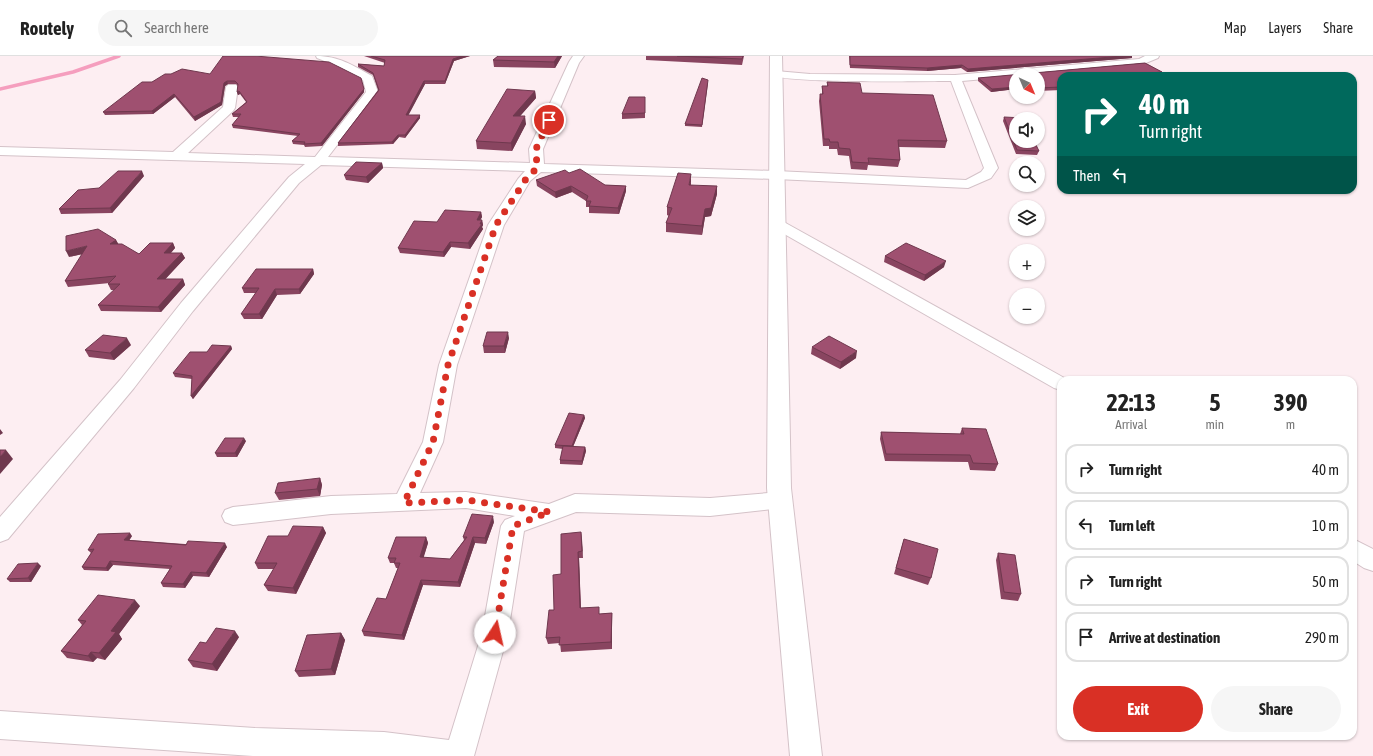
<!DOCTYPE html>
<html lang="en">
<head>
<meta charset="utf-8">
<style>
  body { margin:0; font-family:"Asap Condensed",sans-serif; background:#f6f6f6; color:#222; height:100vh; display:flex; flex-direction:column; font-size:15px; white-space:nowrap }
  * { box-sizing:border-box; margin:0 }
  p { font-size:13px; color:#767676 }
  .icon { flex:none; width:22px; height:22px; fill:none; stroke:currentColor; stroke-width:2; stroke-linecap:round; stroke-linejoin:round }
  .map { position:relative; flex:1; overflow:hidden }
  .panel { position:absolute; left:1057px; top:320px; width:300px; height:364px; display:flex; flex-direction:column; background:#fff; border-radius:12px; box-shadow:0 1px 3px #0004 }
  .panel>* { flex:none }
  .banner { position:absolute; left:1057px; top:16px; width:300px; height:122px; border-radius:12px; box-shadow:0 1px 3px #0004; background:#00695c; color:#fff; overflow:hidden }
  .needle { width:26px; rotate:136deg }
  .fabs { position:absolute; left:1009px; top:12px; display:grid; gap:8px }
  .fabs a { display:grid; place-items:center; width:36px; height:36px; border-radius:50%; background:#fff; box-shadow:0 1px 3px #0004; font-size:20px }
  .pin { position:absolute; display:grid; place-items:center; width:34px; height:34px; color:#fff; margin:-17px; border:2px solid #fff; border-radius:50%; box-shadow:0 1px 4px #0007 }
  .me { position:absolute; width:44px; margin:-22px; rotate:10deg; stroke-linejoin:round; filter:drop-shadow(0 0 3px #0008) }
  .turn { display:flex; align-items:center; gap:14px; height:84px; padding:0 16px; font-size:18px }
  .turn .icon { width:52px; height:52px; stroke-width:2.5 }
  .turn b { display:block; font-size:28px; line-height:34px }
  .then { display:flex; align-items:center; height:38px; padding:0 16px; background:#0003; gap:8px; font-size:15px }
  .eta { display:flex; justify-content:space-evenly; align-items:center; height:68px; text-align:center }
  .eta b { font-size:24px; font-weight:700; line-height:28px }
  .action { display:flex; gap:8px; margin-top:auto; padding:8px 16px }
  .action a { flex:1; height:46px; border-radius:24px; background:#d93025; color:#fff; font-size:16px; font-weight:700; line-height:46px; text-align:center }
  .action a+a { background:#f6f6f6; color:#222 }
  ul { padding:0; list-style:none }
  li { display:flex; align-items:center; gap:12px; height:50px; margin:0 8px 6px; padding:0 8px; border:2px solid #e0e0e0; border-radius:12px }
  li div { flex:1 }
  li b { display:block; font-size:15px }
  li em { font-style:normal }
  header { display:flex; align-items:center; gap:24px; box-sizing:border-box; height:56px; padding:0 20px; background:#fff; border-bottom:1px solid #e0e0e0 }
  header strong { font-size:19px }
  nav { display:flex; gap:22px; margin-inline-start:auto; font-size:14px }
  .search { width:280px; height:36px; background:#f6f6f6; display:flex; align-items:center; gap:10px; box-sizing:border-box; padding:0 14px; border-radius:22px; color:#767676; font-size:15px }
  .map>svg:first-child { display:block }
</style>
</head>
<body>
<header>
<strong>Routely</strong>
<div class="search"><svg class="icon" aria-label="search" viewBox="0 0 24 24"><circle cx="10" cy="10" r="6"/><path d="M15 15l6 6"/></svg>Search here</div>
<nav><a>Map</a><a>Layers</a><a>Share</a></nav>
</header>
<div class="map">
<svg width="1373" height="700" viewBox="0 0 1373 700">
  <rect width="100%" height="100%" fill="#fdeef2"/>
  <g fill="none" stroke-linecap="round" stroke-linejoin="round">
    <polyline stroke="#f59ebe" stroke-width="3.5" points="0,33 73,16 119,0"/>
    <defs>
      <g id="street">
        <path d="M316,0C339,0 352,9 372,20L378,36L328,101L530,107L529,93L569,6L573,0H584L579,7L543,93L544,108L776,115L966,124L981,116L984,112L951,25C928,25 778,28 770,18L776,15L810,18L955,19L1139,3L1145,0H1159L1158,2L1141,9L962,25L998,112L991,122L968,132L776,123L541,116L530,125L504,169L457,309L443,386L420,437L466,436L549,448L575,438L710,442L781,436L789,438L792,444L789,450L781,452L710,460L576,456L524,475L508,577L474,700H253L0,683V655L255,672L384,676L449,684L482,577L501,470L505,464L515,460L466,452L331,458L233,469L225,466L222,460L225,454L233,451L331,440L397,438L423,386L439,309L488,169L518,123L525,115L321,109L299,127L193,255L134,332L8,483L0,486V461L120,324L181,247L289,121L305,108L0,99V91L173,96L223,51L226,31L228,29H236L238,31L235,52L233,55L188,97L315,101L366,36L363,24L340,11L317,2Z"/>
        <polygon points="777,163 782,165 1068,324 1061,324 1061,334 1054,332 772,171 769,168 772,165"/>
        <polygon points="1353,483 1373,493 1373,515 1364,512 1353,505"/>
      </g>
      <polygon id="secondary" points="770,0 782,0 791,432 822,700 790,700 767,432"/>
    </defs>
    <use href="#street" stroke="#d4c2c8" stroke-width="2"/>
    <use href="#secondary" stroke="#d4c2c8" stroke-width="2"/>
    <use href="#street" fill="#fff" fill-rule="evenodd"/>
    <use href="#secondary" fill="#fff" fill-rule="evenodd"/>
  </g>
  <g fill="#894560">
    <polygon points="364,0 470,0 454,5 445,28 425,28 408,59 420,62 405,82 399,81 393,88 338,90 338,87 378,34 373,19 358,11 358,8 384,10 385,7"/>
    <polygon points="498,0 562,0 555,12 494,11 493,4"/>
    <polygon points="646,0 744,0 742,9 646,4"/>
    <polygon points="849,0 1132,0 1132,2 967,16 961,12 927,15 850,12"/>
    <polygon points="1145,7 1162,16 1161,18 1143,20 1061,20 1061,34 1038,35 1038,19 1016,19 1016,33 991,36 978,25 978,22"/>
    <polygon points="171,18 210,18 361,22 364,36 322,90 305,91 304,89 293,88 292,85 298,80 233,72 232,69 239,61 233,61 232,58 246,46 240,38 238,39 237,36 238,30 236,28 228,28 225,30 222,49 195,65 175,41 153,58 105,59 103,56 152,26"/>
    <polygon points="827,26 862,37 947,85 945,92 899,91 900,104 898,111 868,109 867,114 851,113 849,100 838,99 837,93 829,93 829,90 823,90 819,45 820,38 822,38 822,30 827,30"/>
    <polygon points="708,27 702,71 685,70 685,68"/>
    <polygon points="535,35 536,42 520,60 526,68 512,95 477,93 476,85"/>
    <polygon points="645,41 645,62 622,63 622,58"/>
    <polygon points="1004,61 1039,95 1037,99 1016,98 1003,65"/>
    <polygon points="382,107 383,112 368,127 346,124 344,119"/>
    <polygon points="569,117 605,129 626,130 626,135 619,158 589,157 589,151 586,151 586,145 572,136 556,142 537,130 536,124"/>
    <polygon points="144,120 112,157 61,158 59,153 99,132"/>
    <polygon points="691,126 691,129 717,138 711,160 705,161 702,179 666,176 666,167 669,160 667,159 667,151"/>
    <polygon points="481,156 482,161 480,164 482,164 483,169 482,171 483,173 470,193 451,191 444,201 400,197 398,192 437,166"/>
    <polygon points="116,184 118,188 139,198 173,187 175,192 171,197 182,197 185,202 165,223 183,223 185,229 161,256 101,255 98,249 115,234 111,234 108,228 110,227 68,231 65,225 83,198 69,201"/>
    <polygon points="885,200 944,211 924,225 884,206"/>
    <polygon points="313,213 314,218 300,238 277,239 262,263 244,263 241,258 256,237 244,237 242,232"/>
    <polygon points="509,282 505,297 484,297 483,290"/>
    <polygon points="131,289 114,304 89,301 85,294"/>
    <polygon points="231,290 232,293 193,343 191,340 192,323 175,321 173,317 207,296"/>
    <polygon points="812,291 856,302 840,313 811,298"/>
    <polygon points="584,359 585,362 573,391 585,391 586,395 582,409 560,408 560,404 563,393 555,392 555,389"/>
    <polygon points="962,372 998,408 995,415 970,414 968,406 885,405 880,383 881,376 960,378"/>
    <polygon points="246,385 237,401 217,401 215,397"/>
    <polygon points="320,422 322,429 320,440 279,444 275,437"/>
    <polygon points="494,466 486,488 475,487 460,531 423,529 404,584 364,580 362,575 386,543 398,512 396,512 394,507 390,507 388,502 426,481 428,487 423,502 450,503 464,484 463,481"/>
    <polygon points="323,471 326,477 296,538 268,535 264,529 274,513 258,513 255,507 288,480"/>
    <polygon points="581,476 583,502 579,502 581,552 600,558 612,557 612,593 561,596 560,587 548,588 546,582 554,554"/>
    <polygon points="132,480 129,484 227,491 209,521 193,520 185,532 163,531 161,527 170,513 113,509 108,515 84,514 82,511 91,497 88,494"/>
    <polygon points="904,483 931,522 928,529 894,518"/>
    <polygon points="998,497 1021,538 1018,545 1001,543 996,504"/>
    <polygon points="41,510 31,526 10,526 7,523"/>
    <polygon points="140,550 119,578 122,583 105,604 97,602 93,606 67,602 61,595 82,569 78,564"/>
    <polygon points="341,577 345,584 335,619 299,621 295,615"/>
    <polygon points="239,581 217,615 193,611 188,604 206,587"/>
  </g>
  <g fill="#6f384e">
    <polygon points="462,0 470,0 454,5 445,28 445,25 453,3"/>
    <polygon points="558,0 562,0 555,12 554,6"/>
    <polygon points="1123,0 1132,0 1132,2 967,16 968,13"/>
    <polygon points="962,9 961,12 927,15 927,12"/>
    <polygon points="1162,16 1161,18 1143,20 1117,20"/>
    <polygon points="227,25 228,28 225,30 222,49 195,65 194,61 224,27"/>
    <polygon points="424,25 425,28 407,62 406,59"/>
    <polygon points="1016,31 1016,33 991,36 992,33"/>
    <polygon points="364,33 364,36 322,90 321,87"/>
    <polygon points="239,35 240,38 238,39 237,36"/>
    <polygon points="535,35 536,42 514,67 513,60"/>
    <polygon points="174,38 175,41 153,58 152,55"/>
    <polygon points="420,59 420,62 405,82 405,79"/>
    <polygon points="525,60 526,68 512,95 511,87"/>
    <polygon points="398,79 399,81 393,88 392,86"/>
    <polygon points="382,107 383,112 368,127 366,121"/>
    <polygon points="142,115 144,120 112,157 110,152"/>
    <polygon points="691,118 691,126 689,137 689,129"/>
    <polygon points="571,130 572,136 556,142 555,136"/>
    <polygon points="626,130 626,135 619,158 618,152"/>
    <polygon points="717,130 717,138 711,160 705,161 702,179 702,170 705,153"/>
    <polygon points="481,156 482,161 478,169 477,164"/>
    <polygon points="482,164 483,169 482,171 483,173 470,193 468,187"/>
    <polygon points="116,184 119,189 110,188"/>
    <polygon points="450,186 451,191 444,201 443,196"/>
    <polygon points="173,187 175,192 166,202 164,197"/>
    <polygon points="87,190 91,196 69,201 66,195"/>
    <polygon points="182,197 185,202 160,229 157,223"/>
    <polygon points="946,205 944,211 924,225 925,219"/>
    <polygon points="313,213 314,218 300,238 299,233"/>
    <polygon points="183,223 185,229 161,256 158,251"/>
    <polygon points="275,233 277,239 262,263 259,258"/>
    <polygon points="508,276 509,282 505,297 504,290"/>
    <polygon points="127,282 131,289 114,304 110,297"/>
    <polygon points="231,290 232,293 193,343 191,340"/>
    <polygon points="857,295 856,302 840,313 841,306"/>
    <polygon points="584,359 585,362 572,393 572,390"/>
    <polygon points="0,373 3,377 0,379"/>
    <polygon points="244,382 246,385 237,401 235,397"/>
    <polygon points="585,391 586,395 582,409 582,405"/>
    <polygon points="6,394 13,403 0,418 0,401"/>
    <polygon points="320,422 322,429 320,440 317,433"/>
    <polygon points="493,460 494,466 486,488 485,482"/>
    <polygon points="323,471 326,477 296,538 293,532"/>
    <polygon points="581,476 582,483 583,502 582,495"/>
    <polygon points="130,477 132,480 127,488 124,484"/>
    <polygon points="426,481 428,487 422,507 420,501"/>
    <polygon points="473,481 475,487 460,531 458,526"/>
    <polygon points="225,487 227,491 209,521 206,517"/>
    <polygon points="578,496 579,502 581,559 580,552"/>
    <polygon points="110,505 113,509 108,515 106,512"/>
    <polygon points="38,507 41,510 31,526 28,522"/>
    <polygon points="191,516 193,520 185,532 183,528"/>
    <polygon points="421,524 423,529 404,584 402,579"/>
    <polygon points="135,544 140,550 119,578 122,583 105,604 99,597 111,575"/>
    <polygon points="612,557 612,593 611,586"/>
    <polygon points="235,575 239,581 217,615 212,608"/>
    <polygon points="341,577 345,584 335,619 331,613"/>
    <polygon points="91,596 97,602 93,606 88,600"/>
  </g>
  <g fill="#9f5070" stroke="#6f384e">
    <polygon points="223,0 255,0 329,6 361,22 364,33 321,87 304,88 305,86 292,85 300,78 232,69 241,58 232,58 247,46 239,35 237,36 238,28 235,25 227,25 224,27 221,46 194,61 174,38 152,55 103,56 142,26 152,26 165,18 171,18 182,13 210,18"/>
    <polygon points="371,0 462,0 453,3 445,25 424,25 406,59 420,59 405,79 398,79 392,86 338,87 379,34 373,17 358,8 384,10 385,4"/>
    <polygon points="498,0 558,0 554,6 493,4"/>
    <polygon points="677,0 743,0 742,3"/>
    <polygon points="850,0 1123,0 968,13 962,9 927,12 850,9"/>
    <polygon points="1145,7 1162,16 1117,20 1061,20 1061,25 1058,26 1061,28 1061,31 1038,32 1038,19 1016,19 1016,31 992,33 978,22"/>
    <polygon points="702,22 708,24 702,69 685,68"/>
    <polygon points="827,26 860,27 862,37 933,39 947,85 898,84 900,104 868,102 869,107 852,106 850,93 839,92 838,86 830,86 829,83 824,83 820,38 823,38 822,30 828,30"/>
    <polygon points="507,33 535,35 513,60 525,60 511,87 476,85"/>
    <polygon points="629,41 645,41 645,57 622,58"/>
    <polygon points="1004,61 1024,62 1025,63 1016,63 1016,85 1034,85 1039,95 1017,94"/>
    <polygon points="356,106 382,107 366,121 344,119"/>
    <polygon points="580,113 605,129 626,130 618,152 589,150 591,145 586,145 588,140 571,130 555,136 536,124 565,114 569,117"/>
    <polygon points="118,115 142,115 110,152 59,153 78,134 99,132"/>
    <polygon points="678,117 691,118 689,129 717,130 711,152 705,153 702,170 666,167 672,152 667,151"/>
    <polygon points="445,154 481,156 477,164 482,164 480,168 482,168 468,187 450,186 443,196 398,192 414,165 437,166"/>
    <polygon points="98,173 116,184 110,188 122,188 139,198 150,187 173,187 164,197 182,197 157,223 183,223 158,251 98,249 120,228 108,228 116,220 65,225 87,190 66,195 66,180"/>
    <polygon points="906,187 946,205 925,219 885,200"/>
    <polygon points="256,213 313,213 299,233 275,233 259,258 241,258 259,232 242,232"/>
    <polygon points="487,276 508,276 504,290 483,290"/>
    <polygon points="103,279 127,282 110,297 85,294"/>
    <polygon points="829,280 857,295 841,306 812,291"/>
    <polygon points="212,289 231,290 191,340 192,320 173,317 190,296 207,296"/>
    <polygon points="569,357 584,359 572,390 555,389"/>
    <polygon points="962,372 986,373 998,408 973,407 970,399 886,398 881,376 964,378"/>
    <polygon points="225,382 244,382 235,397 215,397"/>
    <polygon points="563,390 585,391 582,405 560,404"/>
    <polygon points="0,394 6,394 0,401"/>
    <polygon points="320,422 317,433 275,437 278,427"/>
    <polygon points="472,458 493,460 485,482 473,481 458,526 421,524 402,579 362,575 377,542 386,543 400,507 394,507 396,502 388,502 396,481 426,481 420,501 450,503 467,481 463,481"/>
    <polygon points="293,470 323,471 293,532 264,529 277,507 255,507 268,480 288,480"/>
    <polygon points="581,476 582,495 578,496 580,552 599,551 599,558 612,557 611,586 559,589 560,581 546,582 549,554 554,554 553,519 561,518 561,478"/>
    <polygon points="130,477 124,484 186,489 188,485 225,487 206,517 191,516 183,528 161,527 172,510 110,505 106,512 82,511 94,493 88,494 98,478"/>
    <polygon points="904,483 938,493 931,522 896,512"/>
    <polygon points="998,497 1015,499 1021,538 1004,536"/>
    <polygon points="38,507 28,522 7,523 18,508"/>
    <polygon points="98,539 135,544 111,575 116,576 99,597 91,596 88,600 61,595 86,565 78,564"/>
    <polygon points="216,572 235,575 212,608 188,604 200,586 206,587"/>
    <polygon points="341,577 331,613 295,615 307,579"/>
  </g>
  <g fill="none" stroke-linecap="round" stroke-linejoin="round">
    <polyline stroke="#d93025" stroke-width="7" stroke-dasharray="0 12.6" points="495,577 513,470 550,456 466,444 404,447 433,386 448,309 496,169 526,123 537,112 536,93 549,64"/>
  </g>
</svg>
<div class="fabs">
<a><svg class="needle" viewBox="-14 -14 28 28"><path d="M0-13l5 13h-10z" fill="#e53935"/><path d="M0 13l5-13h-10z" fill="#767676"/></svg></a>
<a><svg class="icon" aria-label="sound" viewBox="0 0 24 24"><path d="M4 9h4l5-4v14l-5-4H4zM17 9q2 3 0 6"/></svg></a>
<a><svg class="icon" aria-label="search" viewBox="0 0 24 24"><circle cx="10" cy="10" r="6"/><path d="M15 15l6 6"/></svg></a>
<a><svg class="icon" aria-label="layers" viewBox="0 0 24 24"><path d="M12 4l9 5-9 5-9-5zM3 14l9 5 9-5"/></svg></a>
<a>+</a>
<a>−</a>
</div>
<div class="pin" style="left:549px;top:64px;background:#d93025"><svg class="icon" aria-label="arrive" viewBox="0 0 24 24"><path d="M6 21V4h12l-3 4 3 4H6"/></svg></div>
<svg class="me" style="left:495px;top:577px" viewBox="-20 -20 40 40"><circle r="19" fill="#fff"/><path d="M0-13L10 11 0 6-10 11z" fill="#d93025"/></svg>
<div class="banner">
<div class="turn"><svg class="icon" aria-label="right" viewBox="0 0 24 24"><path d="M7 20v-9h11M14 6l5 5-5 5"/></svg><div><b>40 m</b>Turn right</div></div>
<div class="then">Then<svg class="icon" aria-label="left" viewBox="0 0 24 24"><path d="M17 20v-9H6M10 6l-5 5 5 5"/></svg></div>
</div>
<section class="panel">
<div class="eta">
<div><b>22:13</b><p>Arrival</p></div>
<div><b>5</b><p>min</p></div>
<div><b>390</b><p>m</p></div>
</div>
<ul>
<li><svg class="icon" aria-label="right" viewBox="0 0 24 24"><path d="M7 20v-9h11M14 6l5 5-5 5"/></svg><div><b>Turn right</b></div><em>40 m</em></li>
<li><svg class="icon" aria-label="left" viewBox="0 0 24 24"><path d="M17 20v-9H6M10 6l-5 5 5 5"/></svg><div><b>Turn left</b></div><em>10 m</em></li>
<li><svg class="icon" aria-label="right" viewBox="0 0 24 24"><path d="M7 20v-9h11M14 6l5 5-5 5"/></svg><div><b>Turn right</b></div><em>50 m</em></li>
<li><svg class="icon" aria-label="arrive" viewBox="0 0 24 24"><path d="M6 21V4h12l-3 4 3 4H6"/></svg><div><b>Arrive at destination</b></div><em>290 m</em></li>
</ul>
<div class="action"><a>Exit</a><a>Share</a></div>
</section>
</div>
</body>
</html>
